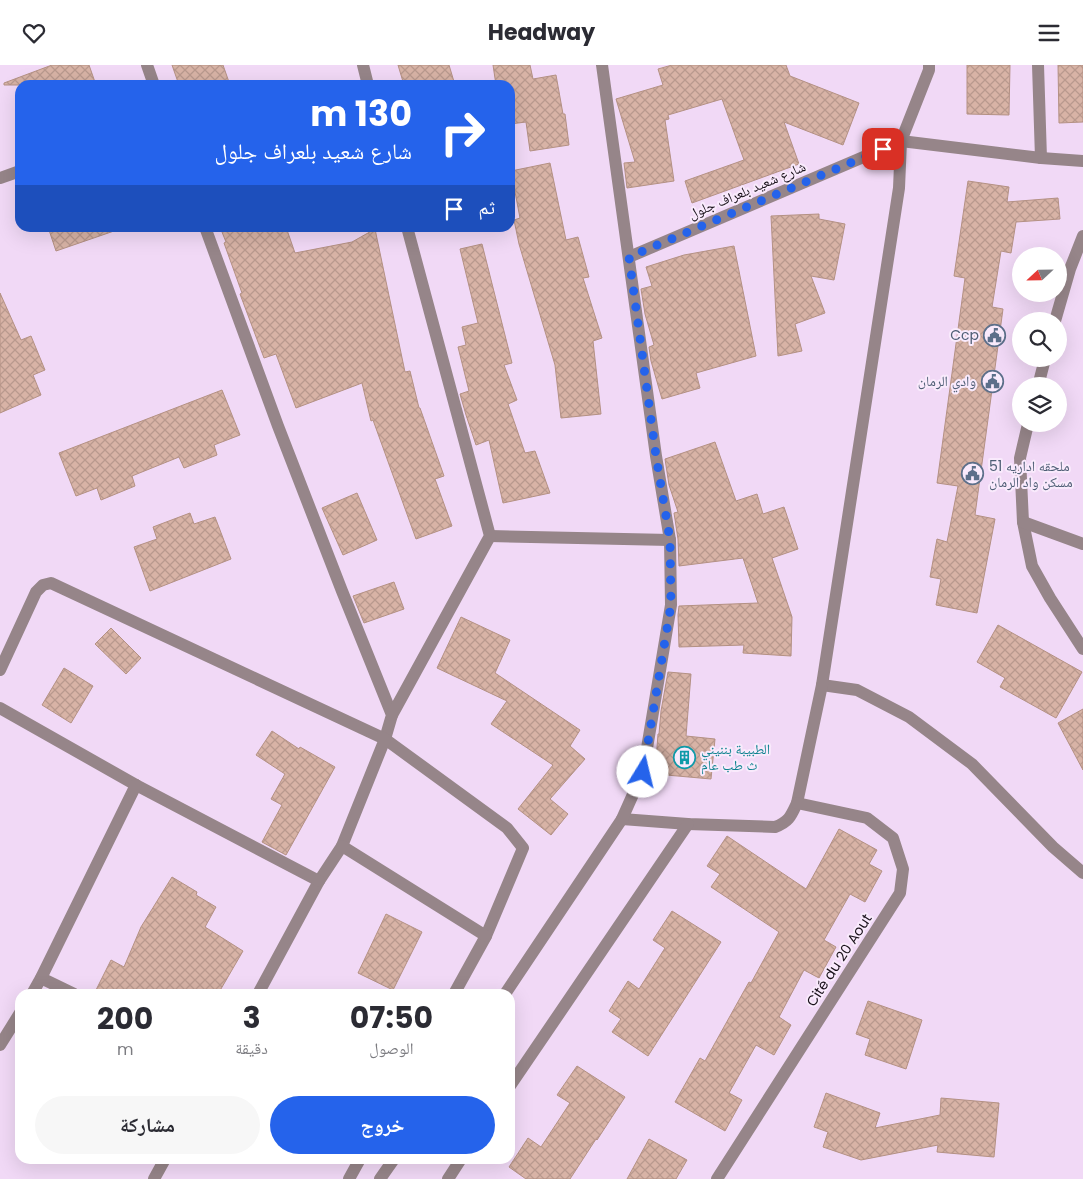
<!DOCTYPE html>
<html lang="ar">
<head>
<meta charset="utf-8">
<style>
  body { margin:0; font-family:Poppins,"Noto Naskh Arabic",sans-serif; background:#f7f7f7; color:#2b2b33; direction:rtl; height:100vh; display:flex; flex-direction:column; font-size:19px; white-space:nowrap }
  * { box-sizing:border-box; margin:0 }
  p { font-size:16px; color:#7c7c81 }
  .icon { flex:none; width:28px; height:28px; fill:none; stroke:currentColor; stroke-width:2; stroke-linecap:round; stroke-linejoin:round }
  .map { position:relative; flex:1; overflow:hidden; direction:ltr }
  .drawer { position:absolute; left:15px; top:924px; width:500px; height:175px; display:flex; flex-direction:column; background:#fff; border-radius:15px; box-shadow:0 5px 20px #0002; direction:rtl }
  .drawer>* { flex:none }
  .guide { position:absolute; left:15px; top:15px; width:500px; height:152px; border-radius:15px; box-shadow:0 5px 20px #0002; direction:rtl; background:#2563eb; color:#fff; overflow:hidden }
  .needle { width:32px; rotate:248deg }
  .tools { position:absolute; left:1012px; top:182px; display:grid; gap:10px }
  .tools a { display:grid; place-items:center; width:55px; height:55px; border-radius:50%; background:#fff; box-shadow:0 5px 20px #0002; font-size:25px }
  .pin { position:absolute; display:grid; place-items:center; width:42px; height:42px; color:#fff; margin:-21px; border-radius:10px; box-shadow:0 2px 8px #0006 }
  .me { position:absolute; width:55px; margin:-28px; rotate:9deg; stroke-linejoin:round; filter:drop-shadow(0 0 4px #0008) }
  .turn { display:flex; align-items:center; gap:18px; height:105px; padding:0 20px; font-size:22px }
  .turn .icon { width:65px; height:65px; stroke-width:2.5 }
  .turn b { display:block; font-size:35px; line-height:42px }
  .then { display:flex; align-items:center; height:48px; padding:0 20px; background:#0003; gap:10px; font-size:19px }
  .eta { display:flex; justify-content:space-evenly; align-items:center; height:85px; text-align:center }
  .eta b { font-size:30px; font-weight:700; line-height:35px }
  .primary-button { display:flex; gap:10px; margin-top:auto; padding:10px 20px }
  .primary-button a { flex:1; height:58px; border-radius:30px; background:#2563eb; color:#fff; font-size:20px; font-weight:700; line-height:58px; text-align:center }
  .primary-button a+a { background:#f7f7f7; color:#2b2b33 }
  header { display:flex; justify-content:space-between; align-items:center; height:65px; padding:0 20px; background:#fff; font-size:22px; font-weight:700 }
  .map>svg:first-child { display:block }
</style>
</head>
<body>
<header><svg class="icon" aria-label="menu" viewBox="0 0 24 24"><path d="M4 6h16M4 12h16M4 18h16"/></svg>Headway<svg class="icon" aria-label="heart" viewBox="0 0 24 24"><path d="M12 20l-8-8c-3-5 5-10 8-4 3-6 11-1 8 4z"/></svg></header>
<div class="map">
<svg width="1083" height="1114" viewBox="0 0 1083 1114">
  <defs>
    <pattern id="building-cross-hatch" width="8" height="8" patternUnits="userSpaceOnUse" patternTransform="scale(1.25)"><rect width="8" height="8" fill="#d8b3a6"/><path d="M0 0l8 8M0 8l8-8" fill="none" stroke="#b9998e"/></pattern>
  </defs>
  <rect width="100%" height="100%" fill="#f1d9f6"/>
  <g fill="url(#building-cross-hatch)" stroke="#b49184">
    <polygon points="52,0 89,0 96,20 4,20 4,18"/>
    <polygon points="172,0 223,0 230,20 179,20"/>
    <polygon points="398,0 449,0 455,20 404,20"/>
    <polygon points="493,0 530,0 533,14 556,10 563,49 565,49 569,80 530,86 526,57 510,59 510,20 496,20"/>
    <polygon points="672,0 786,0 790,11 859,38 843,80 784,57 799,99 692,138 685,116 744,95 722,34 668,50 669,54 665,55 674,116 627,123 624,98 635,97 616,34 663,20 658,4"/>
    <polygon points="967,0 1010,0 1009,50 967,49"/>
    <polygon points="1058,0 1083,0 1083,57 1059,58"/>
    <polygon points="550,98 566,175 578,172 589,212 583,213 602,273 593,276 601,349 561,353 555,300 519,179 514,155 520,153 511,106"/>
    <polygon points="968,116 1009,122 1007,137 1058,133 1060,154 1016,157 1011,188 1001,186 992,242 1003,244 975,450 995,454 977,548 936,540 941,514 930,512 937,474 947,477 958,421 937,418 965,213 954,211"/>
    <polygon points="819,149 819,154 845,159 834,215 811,211 825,248 795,259 802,286 778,291 771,151"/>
    <polygon points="48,162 114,162 114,166 56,186"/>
    <polygon points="220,162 286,162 295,188 352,177 375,164 405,307 410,306 419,343 420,343 444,411 435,414 452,461 416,474 373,355 371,356 362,318 296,343 276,289 264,293 240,229 242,228 224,178 226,177"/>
    <polygon points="482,179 512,298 504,300 517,335 508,339 525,388 535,386 550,428 503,438 489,375 476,380 466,350 460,329 469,326 458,282 466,280 462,262 478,258 460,184"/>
    <polygon points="734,181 756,291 696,308 700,323 662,334 651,296 649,282 654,280 645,249 641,224 652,221 646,202 684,190"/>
    <polygon points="0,228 21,275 31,271 45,305 33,310 41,330 0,348"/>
    <polygon points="222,325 240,370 214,380 217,390 184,403 179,392 132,411 135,421 101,435 97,423 76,431 59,388"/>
    <polygon points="715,377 736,436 757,429 763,449 784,442 798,484 772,493 792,552 791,591 743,588 744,580 679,582 678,550 679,541 758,538 743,493 679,501 678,474 674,448 678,447 669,420 665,394"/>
    <polygon points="357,428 377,475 343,490 322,443"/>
    <polygon points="190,448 194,459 215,452 231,494 150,526 134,482 157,474 153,462"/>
    <polygon points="394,517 404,544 364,558 353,531"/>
    <polygon points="461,552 510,575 495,608 580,665 570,681 585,694 550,734 568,749 551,770 518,744 553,700 491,659 507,636 437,603"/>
    <polygon points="998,560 1082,607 1056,653 1000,622 1005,613 977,597"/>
    <polygon points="111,563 141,593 126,609 95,579"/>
    <polygon points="64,603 93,621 71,658 42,640"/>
    <polygon points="668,607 691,609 686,671 715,674 711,714 655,709 658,669 659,669 661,646"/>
    <polygon points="1083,644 1083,705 1058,658"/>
    <polygon points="272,666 299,684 300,682 335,702 286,790 262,777 282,740 271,734 285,709 256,690"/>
    <polygon points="839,764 877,785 869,799 882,806 865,837 850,829 824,875 836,882 819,913 804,905 779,952 791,960 774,990 756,980 729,1028 742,1035 725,1066 675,1037 700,993 705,996 749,917 751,918 779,867 711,822 720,809 707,801 727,771 806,824"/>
    <polygon points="172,812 197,827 196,830 216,842 205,862 243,886 218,929 94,929 111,895 124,902 141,862"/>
    <polygon points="672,846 721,877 648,991 612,967 621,954 609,946 628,916 639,924 665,883 653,875"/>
    <polygon points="386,849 422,867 393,925 358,908"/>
    <polygon points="868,936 922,955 906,1004 865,990 870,974 856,969"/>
    <polygon points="577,1001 625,1032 597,1075 596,1074 570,1114 526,1114 509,1102 528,1073 541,1082 570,1038 557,1030"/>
    <polygon points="826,1028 880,1048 875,1063 940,1050 941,1033 999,1038 994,1092 937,1087 938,1080 861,1095 823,1082 828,1067 814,1062"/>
    <polygon points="649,1074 687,1095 676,1114 627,1114"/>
  </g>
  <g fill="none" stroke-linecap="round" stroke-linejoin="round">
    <g stroke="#968589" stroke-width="12">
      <polyline points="147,0 154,20"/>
      <polyline points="363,0 368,20"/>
      <polyline points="1038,0 1041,93"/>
      <polyline points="0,113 20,106"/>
      <polyline points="205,162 278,361 342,526 392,650 385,674 507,763 523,783 486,871 454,929"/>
      <polyline points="629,192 901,76 1041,93 1083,96"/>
      <polyline points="1055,256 1070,204 1083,171"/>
      <polyline points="1038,321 1045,294"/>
      <polyline points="1028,359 1020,393 1023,457 1032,501 1050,533 1083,584"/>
      <polyline points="1023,457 1083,479"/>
      <polyline points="490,471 670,475"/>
      <polyline points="0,605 36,527 43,520 51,518 385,674 342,781 319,816 258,929"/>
      <polyline points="822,620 857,625 909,652 972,699 1053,782 1083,808"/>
      <polyline points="0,643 136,720 319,816"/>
      <polyline points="392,650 490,471 407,162"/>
      <path d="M622,754L688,759L775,762C789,757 791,751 797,738L822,620L899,123L901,76L929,5V0"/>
      <polyline points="342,781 486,871"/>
      <polyline points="41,913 74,929"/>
      <polyline points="32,929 41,913 136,720"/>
      <polyline points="505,929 622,754 643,707 671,540 670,475 656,391 602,0"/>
      <polyline points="0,980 20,948"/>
      <polyline points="510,1021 688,759"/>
      <polyline points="154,1114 165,1094"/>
      <polyline points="349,1114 360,1094"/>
      <polyline points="380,1114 394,1094"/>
      <polyline points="448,1114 461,1094"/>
      <polyline points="717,1114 900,828 903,804 893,773 867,753 797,738"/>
    </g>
  </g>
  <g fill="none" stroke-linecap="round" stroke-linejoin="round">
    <polyline stroke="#2563eb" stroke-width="9" stroke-dasharray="0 16.2" points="643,707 671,540 670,475 656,391 629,192 883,84"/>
  </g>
  <defs>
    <symbol id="civic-ring" viewBox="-11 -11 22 22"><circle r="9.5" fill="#f9eafc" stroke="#5c6f8a" stroke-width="1.5"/><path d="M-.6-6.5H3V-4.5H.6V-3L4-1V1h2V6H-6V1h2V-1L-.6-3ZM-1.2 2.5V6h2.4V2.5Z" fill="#5c6f8a"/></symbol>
    <symbol id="building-ring" viewBox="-11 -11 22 22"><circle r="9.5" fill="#f9eafc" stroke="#0f9aa8" stroke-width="1.5"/><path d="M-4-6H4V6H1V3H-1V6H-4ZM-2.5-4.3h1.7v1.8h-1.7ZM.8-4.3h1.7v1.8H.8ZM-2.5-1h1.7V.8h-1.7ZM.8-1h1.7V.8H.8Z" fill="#0f9aa8"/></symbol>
  </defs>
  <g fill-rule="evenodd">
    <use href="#civic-ring" x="982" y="258" width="25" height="25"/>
    <use href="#civic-ring" x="980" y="304" width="25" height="25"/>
    <use href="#civic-ring" x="960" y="396" width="25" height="25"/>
    <use href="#building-ring" x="672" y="680" width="25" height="25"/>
  </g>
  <g text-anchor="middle" stroke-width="4" stroke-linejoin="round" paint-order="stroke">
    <g font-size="14" fill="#181019" stroke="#f9eafc">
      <text transform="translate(747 125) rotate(-23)" y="5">شارع شعيد بلعراف جلول</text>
      <text transform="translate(839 895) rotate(-57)" y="5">Cité du 20 Aout</text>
    </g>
    <g font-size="14" fill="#4e5e75" stroke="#f9eafc" text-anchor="end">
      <text x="979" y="275">Ccp</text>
      <text x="976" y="321">وادي الرمان</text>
      <text x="989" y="406" text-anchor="start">ملحقه اداريه 51<tspan x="989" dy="16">مسكن واد الرمان</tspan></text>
    </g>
    <g font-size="14" fill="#0d838f" stroke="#f9eafc" text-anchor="start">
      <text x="701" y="689">الطبيبة بننيني<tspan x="701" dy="16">ث طب عام</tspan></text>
    </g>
  </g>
</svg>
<div class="tools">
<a><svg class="needle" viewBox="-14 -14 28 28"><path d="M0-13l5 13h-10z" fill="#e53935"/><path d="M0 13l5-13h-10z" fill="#7c7c81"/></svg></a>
<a><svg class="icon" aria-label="search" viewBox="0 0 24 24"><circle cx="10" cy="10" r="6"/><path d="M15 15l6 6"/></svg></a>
<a><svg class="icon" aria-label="layers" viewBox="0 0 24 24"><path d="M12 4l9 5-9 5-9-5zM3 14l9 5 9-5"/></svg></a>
</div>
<div class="pin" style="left:883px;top:84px;background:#d93025"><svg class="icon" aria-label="arrive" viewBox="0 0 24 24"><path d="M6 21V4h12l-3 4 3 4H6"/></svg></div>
<svg class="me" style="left:643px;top:707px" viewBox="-20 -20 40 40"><circle r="19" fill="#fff"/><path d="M0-13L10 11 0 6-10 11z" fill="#2563eb"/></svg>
<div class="guide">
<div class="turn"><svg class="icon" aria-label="right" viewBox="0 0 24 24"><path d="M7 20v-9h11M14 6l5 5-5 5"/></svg><div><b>130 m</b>شارع شعيد بلعراف جلول</div></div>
<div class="then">ثم<svg class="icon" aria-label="arrive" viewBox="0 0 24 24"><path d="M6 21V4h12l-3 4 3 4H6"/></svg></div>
</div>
<section class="drawer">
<div class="eta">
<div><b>07:50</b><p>الوصول</p></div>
<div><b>3</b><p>دقيقة</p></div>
<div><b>200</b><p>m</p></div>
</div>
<div class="primary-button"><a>خروج</a><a>مشاركة</a></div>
</section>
</div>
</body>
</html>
